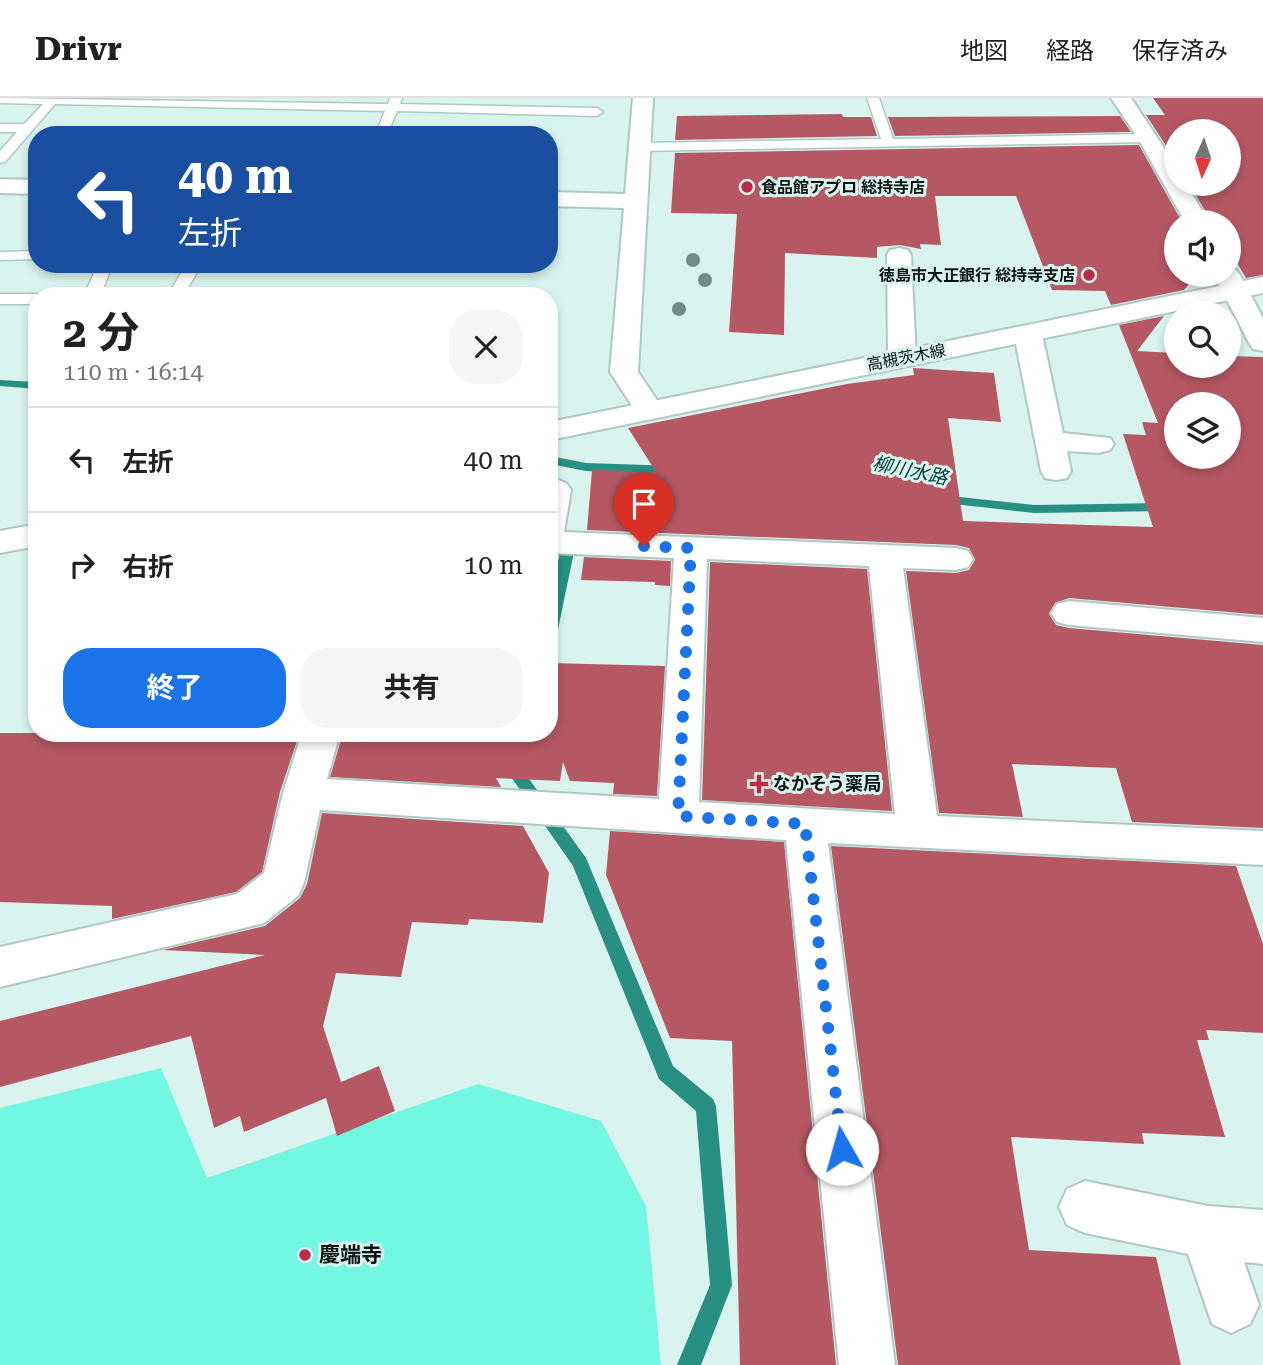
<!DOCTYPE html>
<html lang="ja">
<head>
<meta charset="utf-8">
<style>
  body { margin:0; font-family:"Roboto Serif","Noto Sans JP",serif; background:#f6f6f6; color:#202124; height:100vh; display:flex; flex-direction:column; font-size:26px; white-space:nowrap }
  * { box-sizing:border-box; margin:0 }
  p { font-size:23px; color:#757577 }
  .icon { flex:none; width:38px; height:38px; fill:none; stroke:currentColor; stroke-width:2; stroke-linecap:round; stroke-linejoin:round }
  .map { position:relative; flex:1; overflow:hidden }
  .panel { position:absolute; left:28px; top:189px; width:530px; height:455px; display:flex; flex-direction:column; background:#fff; border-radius:28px; box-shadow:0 4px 10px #0003 }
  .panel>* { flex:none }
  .banner { position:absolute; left:28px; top:28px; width:530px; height:147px; border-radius:28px; box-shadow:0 4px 10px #0003; background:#1a4fa0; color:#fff; overflow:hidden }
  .needle { width:46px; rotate:183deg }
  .tools { position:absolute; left:1164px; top:21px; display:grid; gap:14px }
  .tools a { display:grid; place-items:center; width:77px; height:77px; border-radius:50%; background:#fff; box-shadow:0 4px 10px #0003; font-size:35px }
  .pin { position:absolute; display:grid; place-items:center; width:60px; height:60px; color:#fff; margin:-72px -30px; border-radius:50% 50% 50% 0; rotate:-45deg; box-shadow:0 0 7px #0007 }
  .pin .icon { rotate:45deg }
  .me { position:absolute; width:77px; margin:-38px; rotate:353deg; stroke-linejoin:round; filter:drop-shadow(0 0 5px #0008) }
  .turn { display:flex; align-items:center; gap:24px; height:147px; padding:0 35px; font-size:32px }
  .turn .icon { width:91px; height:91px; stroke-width:2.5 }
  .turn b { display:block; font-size:49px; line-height:60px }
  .round { display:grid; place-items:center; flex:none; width:74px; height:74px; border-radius:28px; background:#f6f6f6 }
  .summary { display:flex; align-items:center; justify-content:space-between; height:119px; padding:0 35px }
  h1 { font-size:42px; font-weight:700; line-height:52px }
  .button { display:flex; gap:14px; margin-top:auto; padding:14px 35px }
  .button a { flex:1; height:80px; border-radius:28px; background:#1a73e8; color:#fff; font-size:28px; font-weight:700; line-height:80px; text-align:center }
  .button a+a { background:#f6f6f6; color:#202124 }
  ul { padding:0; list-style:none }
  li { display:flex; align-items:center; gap:21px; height:105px; padding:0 35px; border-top:2px solid #e0e0e0 }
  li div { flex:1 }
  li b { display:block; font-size:26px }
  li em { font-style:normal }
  header { display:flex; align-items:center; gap:42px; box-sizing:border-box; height:98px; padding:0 35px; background:#fff; border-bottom:2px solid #e0e0e0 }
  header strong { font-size:33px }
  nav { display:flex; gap:38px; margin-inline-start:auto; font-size:24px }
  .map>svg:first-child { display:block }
</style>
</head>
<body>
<header>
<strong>Drivr</strong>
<nav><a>地図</a><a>経路</a><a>保存済み</a></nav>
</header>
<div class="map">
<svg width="1263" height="1267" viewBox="0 0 1263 1267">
  <rect width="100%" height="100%" fill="#d9f3ee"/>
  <polygon fill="#72f7e3" points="161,970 207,1080 478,986 601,1023 646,1108 661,1267 0,1267 0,1010"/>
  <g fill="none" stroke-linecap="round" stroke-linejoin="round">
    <g fill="#279083" fill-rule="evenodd">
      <polygon points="0,282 37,284 37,291 0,288"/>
      <polygon points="550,358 586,365 676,368 682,372 676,376 586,373 550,366"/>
      <polygon points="941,397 1034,407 1166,405 1173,409 1166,413 1034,415 936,404 936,398"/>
      <polygon points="567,450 574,454 557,536 550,541 550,504 560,454"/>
      <polygon points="523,656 529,658 531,662 527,678 586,760 673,968 713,1001 716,1008 732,1187 701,1267 677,1267 710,1187 696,1013 659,981 573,768 511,679 517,658"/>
    </g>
  </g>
  <g fill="#b55863" fill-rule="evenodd">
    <polygon points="1153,0 1263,0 1263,177 1246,180 1228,150 1228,124 1212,124 1189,86 1228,86 1228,33 1176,33 1176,63 1146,17 1165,17"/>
    <polygon points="842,16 843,19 871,19 877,38 675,42 677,18"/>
    <polygon points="1120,18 1131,34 895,38 888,19"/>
    <polygon points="1139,47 1182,124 1176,124 1176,177 1197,177 1184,192 1111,207 1105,193 1052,192 1016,98 935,98 941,147 920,146 921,151 900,147 877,149 877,160 785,155 784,237 729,234 737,116 671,115 675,55"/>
    <path d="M1164,218L1137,253L1176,255V268H1228V258L1263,259V517L1069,500L1055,505L1049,516L1056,527L1069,530L1263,547V730L1132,724L1116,670L1012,666L1023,719L939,715L906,473L956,475L969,472L975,462L969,450L956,447L587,432L592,372L656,374L628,330L847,286L914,277L913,270L994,275L1001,324L948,320L963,423L1153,429L1123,336L1146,337L1142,324L1158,325L1119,227ZM1176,306H1228V359H1176Z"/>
    <polygon points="584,459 671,463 670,488 655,487 655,484 581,482"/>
    <polygon points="710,464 867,471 892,713 702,702"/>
    <polygon points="550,565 665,568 657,698 613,696 614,685 570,683 563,664 560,683 496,680 501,689 330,679 343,635 551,635"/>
    <polygon points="0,635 163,635 297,643 280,694 262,774 236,794 112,821 112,808 0,804"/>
    <polygon points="322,715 523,728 549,775 543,825 469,821 468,827 412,824 401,879 336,875 323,928 341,984 379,968 395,1013 337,1038 326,1000 244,1034 240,1018 214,1030 191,938 0,989 0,923 265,857 163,852 265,828 300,800 307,786"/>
    <polygon points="610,733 784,744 836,1267 740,1267 732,943 670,940 606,777"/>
    <polygon points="831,748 1236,768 1263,846 1263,935 1206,932 1209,942 1197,942 1225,1039 1142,1035 1144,1046 1011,1039 1029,1152 1156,1159 1181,1267 898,1267"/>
  </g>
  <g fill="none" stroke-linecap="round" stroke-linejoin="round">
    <defs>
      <g id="lane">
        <polygon points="0,0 388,6 390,0 402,0 400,6 597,10 603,14 597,18 397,13 387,37 375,37 385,13 55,6 5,64 0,65 0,53 17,34 0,34 0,26 24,26 43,6 0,5"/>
        <polygon points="867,0 879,0 893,41 1149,36 1155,40 1149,44 640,53 634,49 640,45 881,41"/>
        <polygon points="37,153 37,161 0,162 0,154"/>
        <polygon points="98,166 113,166 100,198 84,198"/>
        <polygon points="187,166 202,166 183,198 167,198"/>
        <polygon points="0,196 37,196 42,198 37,198 37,206 0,206"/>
        <polygon points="37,247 37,258 31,256 29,252"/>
      </g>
      <g id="street">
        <polygon points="633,0 653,0 638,274 663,311 658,317 648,320 638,317 610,274 624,110 550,108 550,94 625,96"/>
        <polygon points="1111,0 1131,0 1176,68 1176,86 1186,86 1209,124 1185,124 1138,40"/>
        <polygon points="0,81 37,82 37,96 0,95"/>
        <polygon points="899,150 908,152 911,157 916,260 912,266 902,268 892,266 888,260 887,157 890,152"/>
        <polygon points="1228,170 1236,172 1240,177 1263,220 1263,253 1253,251 1249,245 1214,177 1228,177"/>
        <polygon points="1028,228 1038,230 1042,236 1063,335 1110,340 1114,346 1110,352 1099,355 1067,353 1071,373 1067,380 1056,382 1045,380 1041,373 1014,236 1018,230"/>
        <path d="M550,379L566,385L571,392L564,434L956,450L968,453L973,461L968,469L956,472L903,470L937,718L1263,733V767L828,745L895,1267H839L786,742L320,712L304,785L298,798L264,825L0,889V849L237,796L264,775L283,695L302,635H340L327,681L659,701L674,460L550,455ZM707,461L869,468L895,716L699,704Z"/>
        <polygon points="1069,503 1263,520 1263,544 1069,527 1057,524 1051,515 1057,506"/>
        <polygon points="1085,1083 1208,1108 1263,1112 1263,1166 1244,1164 1259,1207 1250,1226 1231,1235 1212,1226 1188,1156 1085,1135 1067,1127 1059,1109 1067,1091"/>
      </g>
      <g id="secondary">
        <polygon points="1263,179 1263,195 550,342 550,324"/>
        <polygon points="37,426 37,448 0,455 0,433"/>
      </g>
    </defs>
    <use href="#lane" stroke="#afc8c3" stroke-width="3"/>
    <use href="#street" stroke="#afc8c3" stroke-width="4"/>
    <use href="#secondary" stroke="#afc8c3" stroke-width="4"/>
    <use href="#lane" fill="#fff" fill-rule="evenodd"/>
    <use href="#street" fill="#fff" fill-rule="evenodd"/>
    <use href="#secondary" fill="#fff" fill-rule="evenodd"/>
  </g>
  <g fill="#738b87">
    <circle cx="693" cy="162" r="7"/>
    <circle cx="705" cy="182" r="7"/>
    <circle cx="679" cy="211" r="7"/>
  </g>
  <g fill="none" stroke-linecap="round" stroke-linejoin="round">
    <polyline stroke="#1a73e8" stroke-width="12" stroke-dasharray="0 21.6" points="644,448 691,450 678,718 805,726 842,1051"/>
  </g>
  <g fill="#bb2a49" stroke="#d9f3ee" stroke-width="2.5">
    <circle cx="747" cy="89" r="7"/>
    <circle cx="1089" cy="177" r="7"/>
    <path d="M755.5 675.5h7v7h7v7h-7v7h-7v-7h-7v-7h7z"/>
    <circle cx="305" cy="1157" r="7"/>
  </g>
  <g text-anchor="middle" stroke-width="6" stroke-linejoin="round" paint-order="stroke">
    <g font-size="16" font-weight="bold" fill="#0a1312" stroke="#d9f3ee" text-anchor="start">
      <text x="761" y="95">食品館アプロ 総持寺店</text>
      <text x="1075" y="183" text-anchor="end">徳島市大正銀行 総持寺支店</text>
    </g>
    <g font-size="16" fill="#0a1312" stroke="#d9f3ee">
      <text transform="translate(906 259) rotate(-11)" y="6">高槻茨木線</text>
    </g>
    <g font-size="18" font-weight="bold" fill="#0a1312" stroke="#d9f3ee" text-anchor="start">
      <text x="773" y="692">なかそう薬局</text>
    </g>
    <g font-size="19" font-style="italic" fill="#01433b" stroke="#d9f3ee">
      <text transform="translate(910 372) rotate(12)" y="7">柳川水路</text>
    </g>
    <g font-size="21" font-weight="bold" fill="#0a1312" stroke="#d9f3ee" text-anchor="start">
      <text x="319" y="1164">慶端寺</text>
    </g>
  </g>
</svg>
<div class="tools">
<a><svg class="needle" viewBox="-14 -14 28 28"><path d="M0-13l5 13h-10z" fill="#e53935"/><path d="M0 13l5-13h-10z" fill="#757577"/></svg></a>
<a><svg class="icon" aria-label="sound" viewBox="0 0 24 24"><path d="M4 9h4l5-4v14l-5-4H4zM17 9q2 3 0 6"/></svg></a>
<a><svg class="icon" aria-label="search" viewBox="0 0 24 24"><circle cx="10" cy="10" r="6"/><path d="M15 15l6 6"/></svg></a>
<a><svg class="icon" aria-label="layers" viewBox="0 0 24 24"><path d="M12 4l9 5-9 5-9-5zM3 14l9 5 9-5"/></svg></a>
</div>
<div class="pin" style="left:644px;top:448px;background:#d93025"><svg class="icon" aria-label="arrive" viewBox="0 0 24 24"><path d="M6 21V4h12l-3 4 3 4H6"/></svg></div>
<svg class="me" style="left:842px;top:1051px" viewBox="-20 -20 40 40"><circle r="19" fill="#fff"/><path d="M0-13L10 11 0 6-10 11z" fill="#1a73e8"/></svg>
<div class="banner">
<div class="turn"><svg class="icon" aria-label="left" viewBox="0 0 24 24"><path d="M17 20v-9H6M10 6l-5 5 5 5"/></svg><div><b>40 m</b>左折</div></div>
</div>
<section class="panel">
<div class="summary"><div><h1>2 分</h1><p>110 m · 16:14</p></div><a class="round"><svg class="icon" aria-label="close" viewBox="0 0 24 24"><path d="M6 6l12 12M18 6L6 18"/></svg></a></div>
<ul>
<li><svg class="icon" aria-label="left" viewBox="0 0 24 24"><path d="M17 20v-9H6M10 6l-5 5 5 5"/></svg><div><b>左折</b></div><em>40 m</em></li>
<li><svg class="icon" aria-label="right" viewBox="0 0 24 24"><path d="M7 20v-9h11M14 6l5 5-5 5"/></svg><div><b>右折</b></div><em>10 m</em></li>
</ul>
<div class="button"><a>終了</a><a>共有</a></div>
</section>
</div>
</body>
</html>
